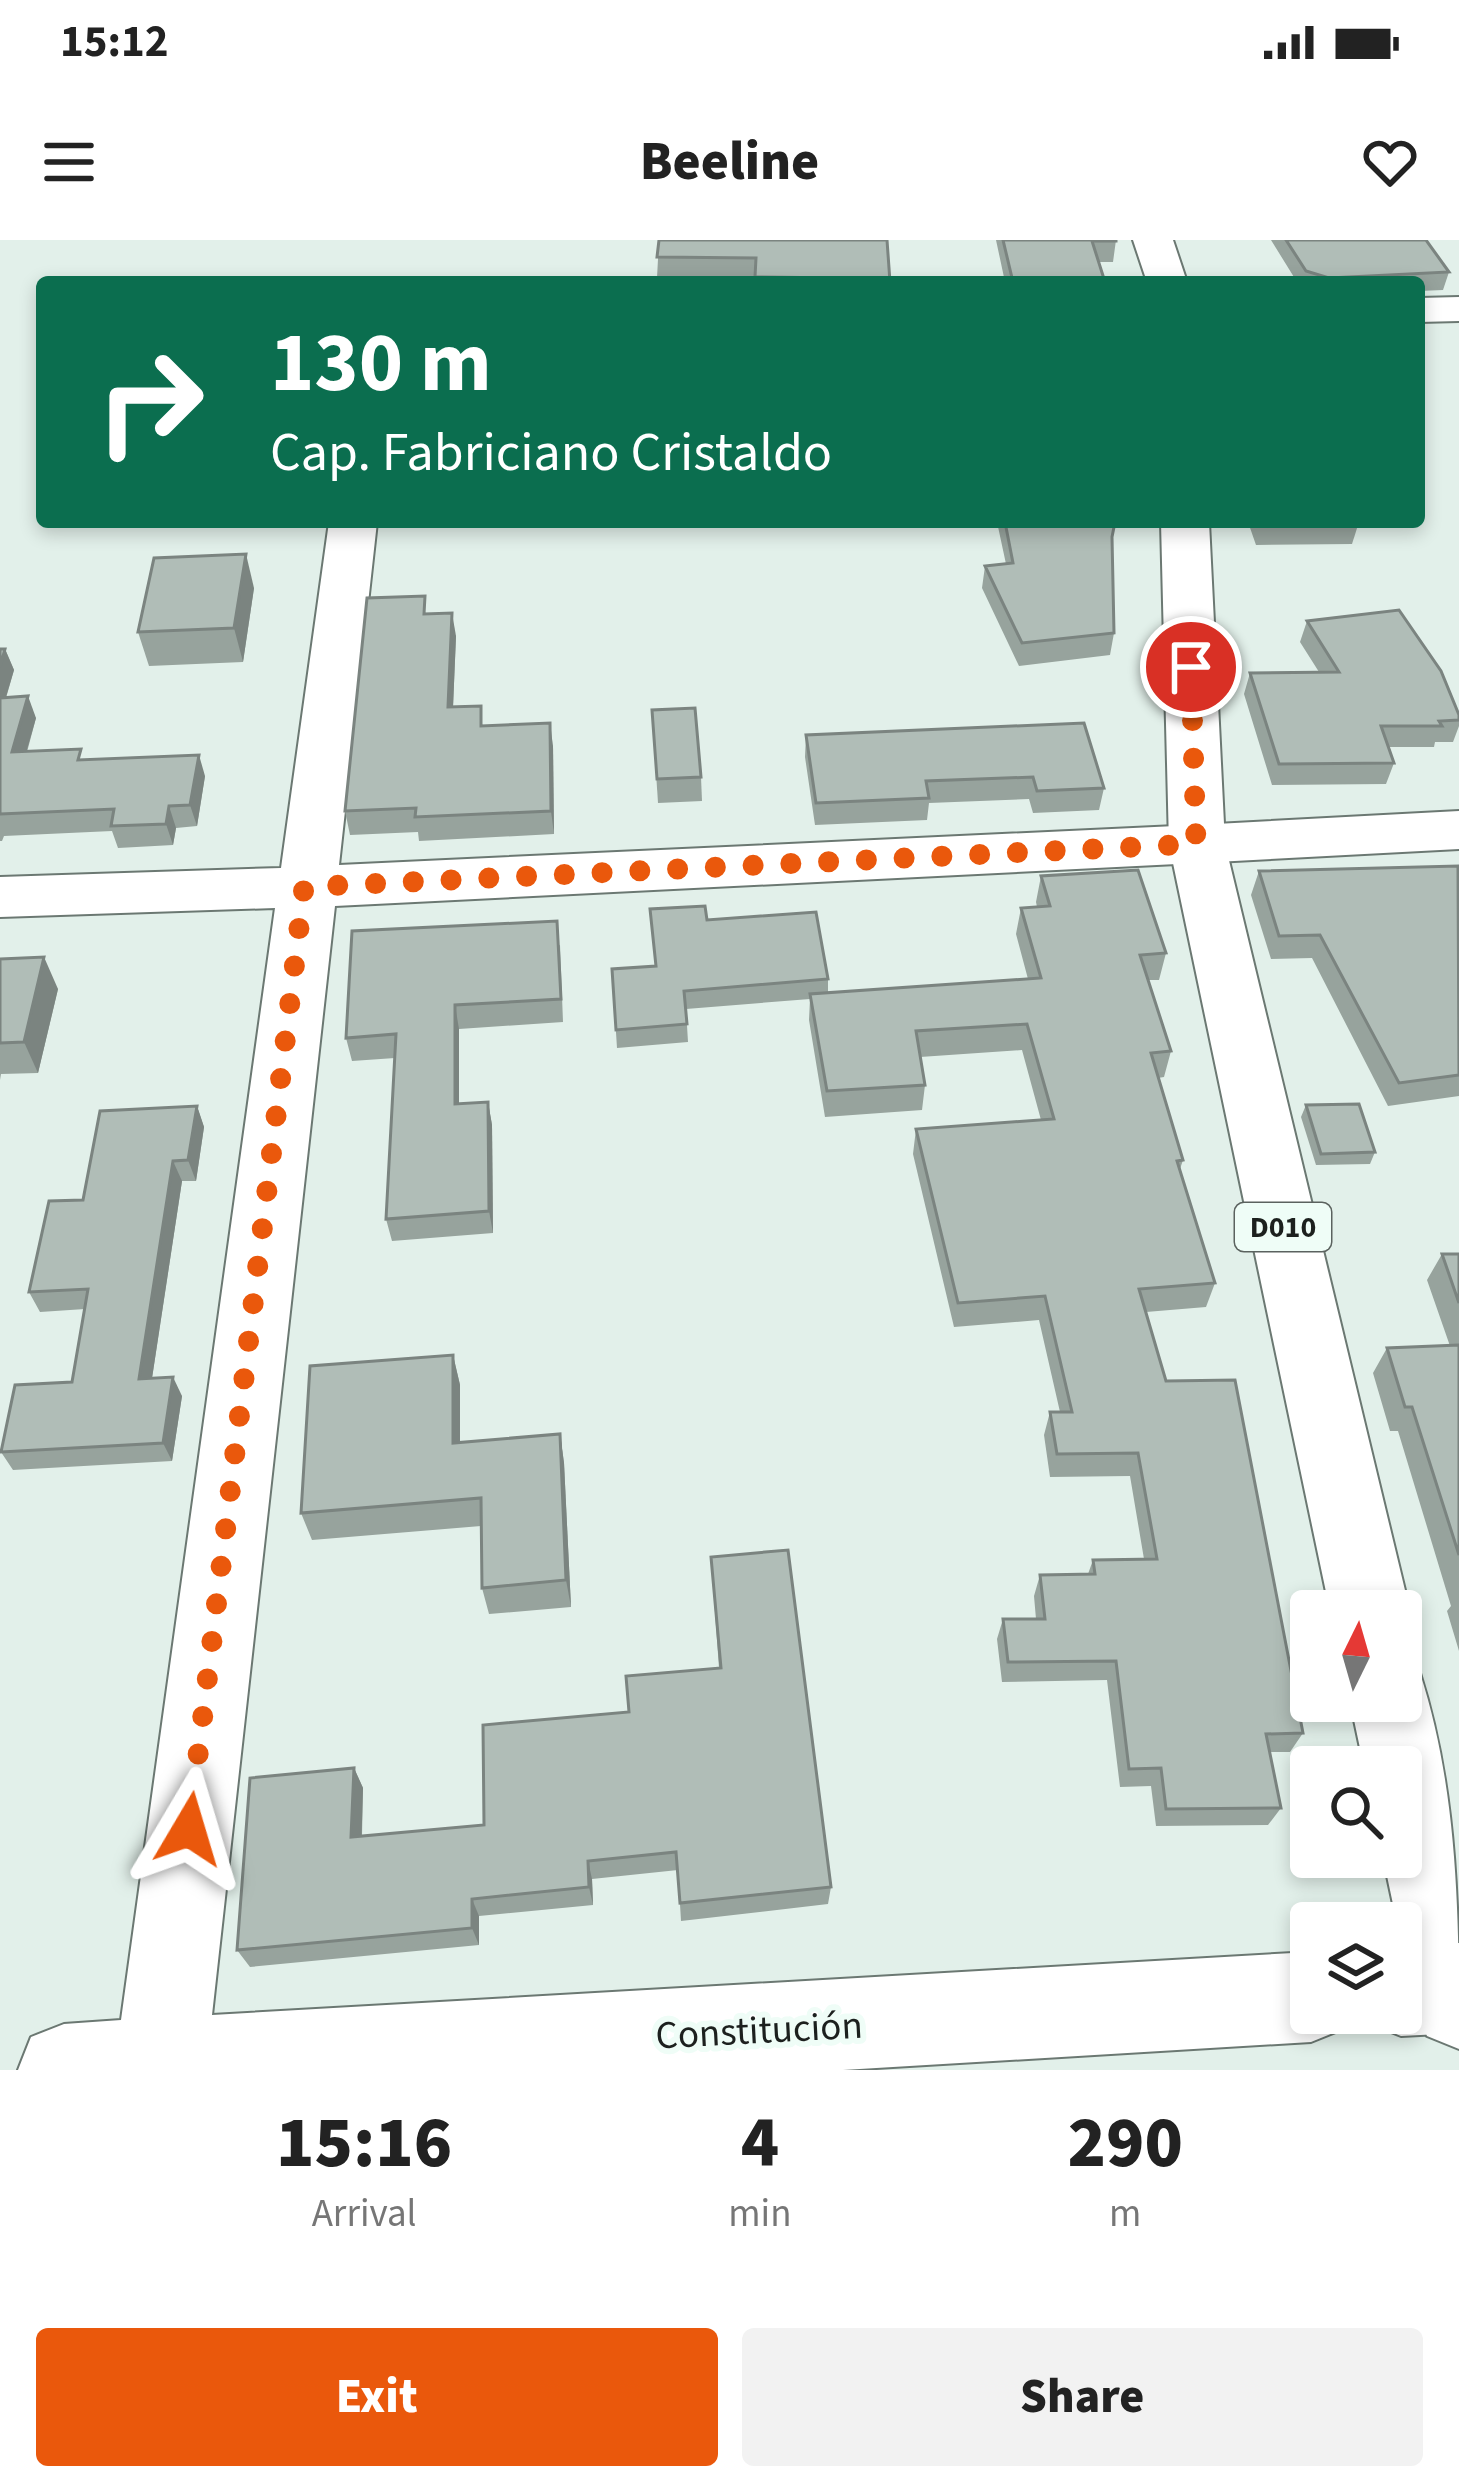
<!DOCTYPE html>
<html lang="en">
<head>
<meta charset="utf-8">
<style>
  body { margin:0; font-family:"Source Sans 3",sans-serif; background:#f2f2f2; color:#222; height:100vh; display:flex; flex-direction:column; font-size:45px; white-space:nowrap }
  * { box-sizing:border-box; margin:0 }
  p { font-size:39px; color:#767676 }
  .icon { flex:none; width:66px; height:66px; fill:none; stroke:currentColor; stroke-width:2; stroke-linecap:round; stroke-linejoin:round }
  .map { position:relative; height:1830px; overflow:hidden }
  .panel { display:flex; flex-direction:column; background:#fff; flex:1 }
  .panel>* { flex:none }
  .hud { position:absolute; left:36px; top:36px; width:1389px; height:252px; border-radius:12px; box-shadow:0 6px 18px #0003; background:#0b6e4f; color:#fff; overflow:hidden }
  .needle { width:78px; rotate:5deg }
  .controls { position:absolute; left:1290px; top:1350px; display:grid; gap:24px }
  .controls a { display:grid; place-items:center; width:132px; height:132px; border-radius:12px; background:#fff; box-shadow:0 6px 18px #0003; font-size:60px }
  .pin { position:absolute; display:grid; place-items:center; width:102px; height:102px; color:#fff; margin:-51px; border:6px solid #fff; border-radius:50%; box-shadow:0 3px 12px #0007 }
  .me { position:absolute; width:132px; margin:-66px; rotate:7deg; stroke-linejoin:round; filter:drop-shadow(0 0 9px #0008) }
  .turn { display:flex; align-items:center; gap:42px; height:252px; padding:0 36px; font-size:54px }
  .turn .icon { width:156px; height:156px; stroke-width:2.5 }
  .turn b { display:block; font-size:84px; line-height:102px }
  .eta { display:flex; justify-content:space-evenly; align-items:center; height:204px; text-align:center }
  .eta b { font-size:72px; font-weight:800; line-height:84px }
  .button { display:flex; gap:24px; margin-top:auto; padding:24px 36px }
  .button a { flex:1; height:138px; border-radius:12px; background:#ea580c; color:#fff; font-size:48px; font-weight:800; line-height:138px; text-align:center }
  .button a+a { background:#f2f2f2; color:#222 }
  .status { display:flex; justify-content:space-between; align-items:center; height:84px; padding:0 60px; background:#fff; direction:ltr }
  .status svg { height:33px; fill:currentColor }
  header { display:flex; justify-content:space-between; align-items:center; height:156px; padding:0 36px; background:#fff; font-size:54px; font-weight:800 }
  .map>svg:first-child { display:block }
</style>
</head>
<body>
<div class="status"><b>15:12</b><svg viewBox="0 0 49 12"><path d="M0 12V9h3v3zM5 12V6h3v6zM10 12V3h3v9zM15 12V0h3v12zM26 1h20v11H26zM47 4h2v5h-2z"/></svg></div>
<header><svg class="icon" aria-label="menu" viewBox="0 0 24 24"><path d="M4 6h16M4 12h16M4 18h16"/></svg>Beeline<svg class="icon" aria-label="heart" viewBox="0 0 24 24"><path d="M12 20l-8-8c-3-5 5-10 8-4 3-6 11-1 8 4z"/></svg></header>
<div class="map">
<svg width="1459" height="1830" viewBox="0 0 1459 1830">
  <rect width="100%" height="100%" fill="#e2f0ea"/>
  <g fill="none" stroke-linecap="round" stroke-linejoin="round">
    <defs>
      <g id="street">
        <polygon points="1459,57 1459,81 1419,82 1419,58"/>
        <polygon points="329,282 377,282 339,625 1197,585 1217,590 1225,604 1217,618 1197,623 335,666 212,1775 1311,1712 1311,1773 1350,1773 1343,1789 1311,1802 843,1830 18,1830 31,1797 64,1784 121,1780 275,668 0,677 0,637 281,628"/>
        <polygon points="1459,1703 1459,1793 1401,1796 1369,1783 1365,1773 1401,1773 1401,1706"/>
      </g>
      <polygon id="secondary" points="1459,571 1459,609 1197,623 1177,618 1169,604 1177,590 1197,585"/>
      <g id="primary">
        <polygon points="1133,0 1173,0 1187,42 1147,42"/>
        <polygon points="1161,282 1209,282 1225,604 1410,1371 1401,1391 1401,1371 1330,1371 1169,604"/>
        <path d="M1401,1425L1420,1433C1459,1554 1459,1681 1459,1809L1427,1796L1414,1764L1401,1683H1397L1383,1617H1401V1527H1364L1350,1461H1401Z"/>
      </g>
    </defs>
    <use href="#street" stroke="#6b7872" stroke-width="4"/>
    <use href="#secondary" stroke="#6b7872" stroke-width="4"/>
    <use href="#primary" stroke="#6b7872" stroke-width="4"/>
    <use href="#street" fill="#fff" fill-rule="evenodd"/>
    <use href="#secondary" fill="#fff" fill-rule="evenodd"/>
    <use href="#primary" fill="#fff" fill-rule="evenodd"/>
  </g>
  <g fill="#97a39d">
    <polygon points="659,0 890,42 755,42 755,39 657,38"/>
    <polygon points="996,0 1116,0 1113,22 1098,22 1105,42 1005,42"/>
    <polygon points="1271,0 1426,0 1449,32 1443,50 1419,51 1419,42 1297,42"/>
    <polygon points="997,282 1115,282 1112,297 1114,393 1110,415 1019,426 982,348 985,326 1006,324"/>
    <polygon points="1248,282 1359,282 1352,304 1256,305"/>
    <polygon points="254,348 243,422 149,426 138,392"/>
    <polygon points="427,374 456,396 453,467 484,486 553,506 554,594 419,601 418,592 350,595 345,571"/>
    <polygon points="1307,381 1459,475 1459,486 1453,502 1435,502 1434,507 1389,507 1394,523 1386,544 1272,545 1244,454 1250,433 1319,432 1300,402"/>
    <polygon points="0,409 5,409 14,430 6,458 36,478 27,512 205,536 197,586 176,588 173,605 118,608 112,591 4,596 2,601 0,601"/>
    <polygon points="652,470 701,537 702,561 658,563"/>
    <polygon points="806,495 1104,548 1099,570 1033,573 1029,559 929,563 927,580 815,585 805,517"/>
    <polygon points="1459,629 1459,856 1388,866 1312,718 1271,719 1251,655 1259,631"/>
    <polygon points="1041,636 1166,713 1159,740 1148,740 1171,811 1164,837 1158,838 1183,920 1180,929 1215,1043 1206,1067 1146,1072 1166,1141 1303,1493 1290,1512 1270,1512 1281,1568 1268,1585 1156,1586 1151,1546 1120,1547 1107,1440 1002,1442 997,1399 1003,1379 1036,1379 1034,1356 1040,1335 1088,1334 1093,1320 1144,1319 1130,1236 1050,1237 1044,1195 1050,1172 1060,1172 1039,1080 954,1087 913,914 916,889 1041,880 1022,810 920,817 925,845 922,870 825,877 809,780 810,759 686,769 688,802 617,808 612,729 655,726 707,680 828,739 828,752 1028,739 1016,694 1021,668 1037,667 1036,662"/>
    <polygon points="560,705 563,782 459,789 459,864 488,862 492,885 493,993 392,1001 386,979 395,818 352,821 346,798"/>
    <polygon points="0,719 58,749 38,833 1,834 0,840"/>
    <polygon points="1306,865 1375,912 1370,924 1316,925 1301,877"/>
    <polygon points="197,866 204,887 196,941 182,941 152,1138 182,1156 172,1221 13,1230 1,1212 72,1142 85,1069 40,1072 29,1052 83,960"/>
    <polygon points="1442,1014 1459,1014 1459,1411 1447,1371 1451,1366 1398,1191 1390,1191 1373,1133 1387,1108 1450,1106 1427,1040"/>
    <polygon points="453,1115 460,1145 460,1203 560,1194 564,1223 571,1367 489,1374 482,1348 481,1286 312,1300 301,1273"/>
    <polygon points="711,1317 831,1647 828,1664 681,1681 678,1630 592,1639 593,1665 479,1676 479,1705 250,1727 237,1710 354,1528 363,1548 362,1596 484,1585 629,1472 719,1428"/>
  </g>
  <g fill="#7b8480">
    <polygon points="246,314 254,348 243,422 234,388"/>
    <polygon points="452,373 456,396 452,491 448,467"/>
    <polygon points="5,409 14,430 0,477 0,427"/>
    <polygon points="28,456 36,478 20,534 12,512"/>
    <polygon points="550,483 553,506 554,594 551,571"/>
    <polygon points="199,515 205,536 197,586 190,565"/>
    <polygon points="169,566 176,588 173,605 166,584"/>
    <polygon points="44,717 58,749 38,833 24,802"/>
    <polygon points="455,765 459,789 459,887 455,864"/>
    <polygon points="488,862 492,885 493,993 489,971"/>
    <polygon points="197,866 204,887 196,941 188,920"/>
    <polygon points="173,921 182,941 149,1158 139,1139"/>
    <polygon points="453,1115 460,1145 460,1232 453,1203"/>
    <polygon points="173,1137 182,1156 172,1221 163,1203"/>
    <polygon points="560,1194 564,1223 571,1367 566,1340"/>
    <polygon points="354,1528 363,1548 361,1615 351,1597"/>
    <polygon points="588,1621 592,1639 593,1665 589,1647"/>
    <polygon points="472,1659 479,1676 479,1705 472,1688"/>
  </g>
  <g fill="#b0bdb7" stroke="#7b8480" stroke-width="3">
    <polygon points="659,0 887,0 890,42 838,42 838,38 755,37 756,18 657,17"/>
    <polygon points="1003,0 1116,0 1116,1 1092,1 1105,42 1013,42"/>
    <polygon points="1286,0 1426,0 1449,32 1329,38 1306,31"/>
    <polygon points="1005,282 1115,282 1112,297 1114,393 1022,403 985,326 1013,323"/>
    <polygon points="246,314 234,388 138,392 154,318"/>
    <polygon points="425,356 424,374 452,373 448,467 481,466 481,486 550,483 551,571 415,577 416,568 345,571 367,358"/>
    <polygon points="1399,370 1441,431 1459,475 1459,480 1439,481 1442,486 1381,486 1394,523 1279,524 1250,433 1339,432 1307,381"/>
    <polygon points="0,409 5,409 0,427"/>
    <polygon points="28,456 12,512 81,509 78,520 199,515 190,565 169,566 166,584 111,586 114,569 0,574 0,458"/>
    <polygon points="695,468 701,537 657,539 652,470"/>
    <polygon points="1084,483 1104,548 1037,551 1033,537 926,541 929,558 816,563 806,495"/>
    <polygon points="1458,626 1459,835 1399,843 1320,695 1279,696 1259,631"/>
    <polygon points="1138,630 1166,713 1140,715 1171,811 1151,813 1183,920 1177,921 1215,1043 1139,1049 1166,1141 1235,1140 1303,1493 1266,1494 1281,1568 1166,1569 1161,1528 1129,1529 1116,1421 1008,1422 1003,1379 1045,1379 1040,1335 1095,1334 1093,1320 1157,1319 1138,1213 1057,1214 1050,1172 1072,1172 1045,1056 958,1063 916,889 1054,879 1027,784 916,791 925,845 827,851 810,754 1041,738 1021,668 1050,666 1041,636"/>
    <polygon points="705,666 707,680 816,672 828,739 684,751 687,784 616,790 612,729 656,726 650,669"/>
    <polygon points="557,681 561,759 455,765 455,864 488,862 489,971 386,979 396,794 346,798 352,691"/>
    <polygon points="44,717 24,802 0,803 0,719"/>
    <polygon points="1359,864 1375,912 1321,914 1306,865"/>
    <polygon points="197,866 188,920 173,921 139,1139 173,1137 163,1203 1,1212 15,1145 72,1142 88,1049 29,1052 49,961 83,960 100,871"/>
    <polygon points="1442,1014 1459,1014 1459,1063"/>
    <polygon points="1459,1105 1459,1315 1412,1167 1405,1167 1387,1108"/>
    <polygon points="453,1115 453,1203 560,1194 566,1340 482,1348 481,1258 301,1273 310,1126"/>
    <polygon points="788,1310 831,1647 680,1663 676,1612 588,1621 589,1647 472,1659 472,1688 237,1710 250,1538 354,1528 351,1597 484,1585 483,1485 629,1472 626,1436 721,1428 711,1317"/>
  </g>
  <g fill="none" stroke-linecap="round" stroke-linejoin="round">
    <polyline stroke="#ea580c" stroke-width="21" stroke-dasharray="0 37.8" points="189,1589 304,647 1196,604 1191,427"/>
  </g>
  <g text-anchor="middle" stroke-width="12" stroke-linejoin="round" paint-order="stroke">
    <rect fill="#effdf7" stroke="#5b625f" stroke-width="3" x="1235" y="963" width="96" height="48" rx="9"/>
    <g font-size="30" font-weight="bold" fill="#1c201e">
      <text x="1283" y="997">D010</text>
    </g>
    <g font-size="39" fill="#1c201e" stroke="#effdf7">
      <text transform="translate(759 1789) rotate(-3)" y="14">Constitución</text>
    </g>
  </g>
</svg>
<div class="controls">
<a><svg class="needle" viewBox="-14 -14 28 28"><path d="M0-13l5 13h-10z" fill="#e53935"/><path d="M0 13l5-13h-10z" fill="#767676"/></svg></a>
<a><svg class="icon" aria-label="search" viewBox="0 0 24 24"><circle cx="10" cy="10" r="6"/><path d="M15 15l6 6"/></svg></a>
<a><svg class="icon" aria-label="layers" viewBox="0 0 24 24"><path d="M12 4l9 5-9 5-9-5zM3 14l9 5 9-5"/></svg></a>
</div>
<div class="pin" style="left:1191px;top:427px;background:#d93025"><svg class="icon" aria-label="arrive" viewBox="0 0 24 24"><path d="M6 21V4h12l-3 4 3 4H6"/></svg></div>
<svg class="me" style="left:189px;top:1589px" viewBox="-20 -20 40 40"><path d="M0-17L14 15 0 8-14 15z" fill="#ea580c" stroke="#fff" stroke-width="4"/></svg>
<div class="hud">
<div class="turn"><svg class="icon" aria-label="right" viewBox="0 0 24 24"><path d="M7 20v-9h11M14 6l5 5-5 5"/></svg><div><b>130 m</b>Cap. Fabriciano Cristaldo</div></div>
</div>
</div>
<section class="panel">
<div class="eta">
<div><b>15:16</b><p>Arrival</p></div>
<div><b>4</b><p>min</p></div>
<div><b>290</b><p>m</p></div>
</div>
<div class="button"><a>Exit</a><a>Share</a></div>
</section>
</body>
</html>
